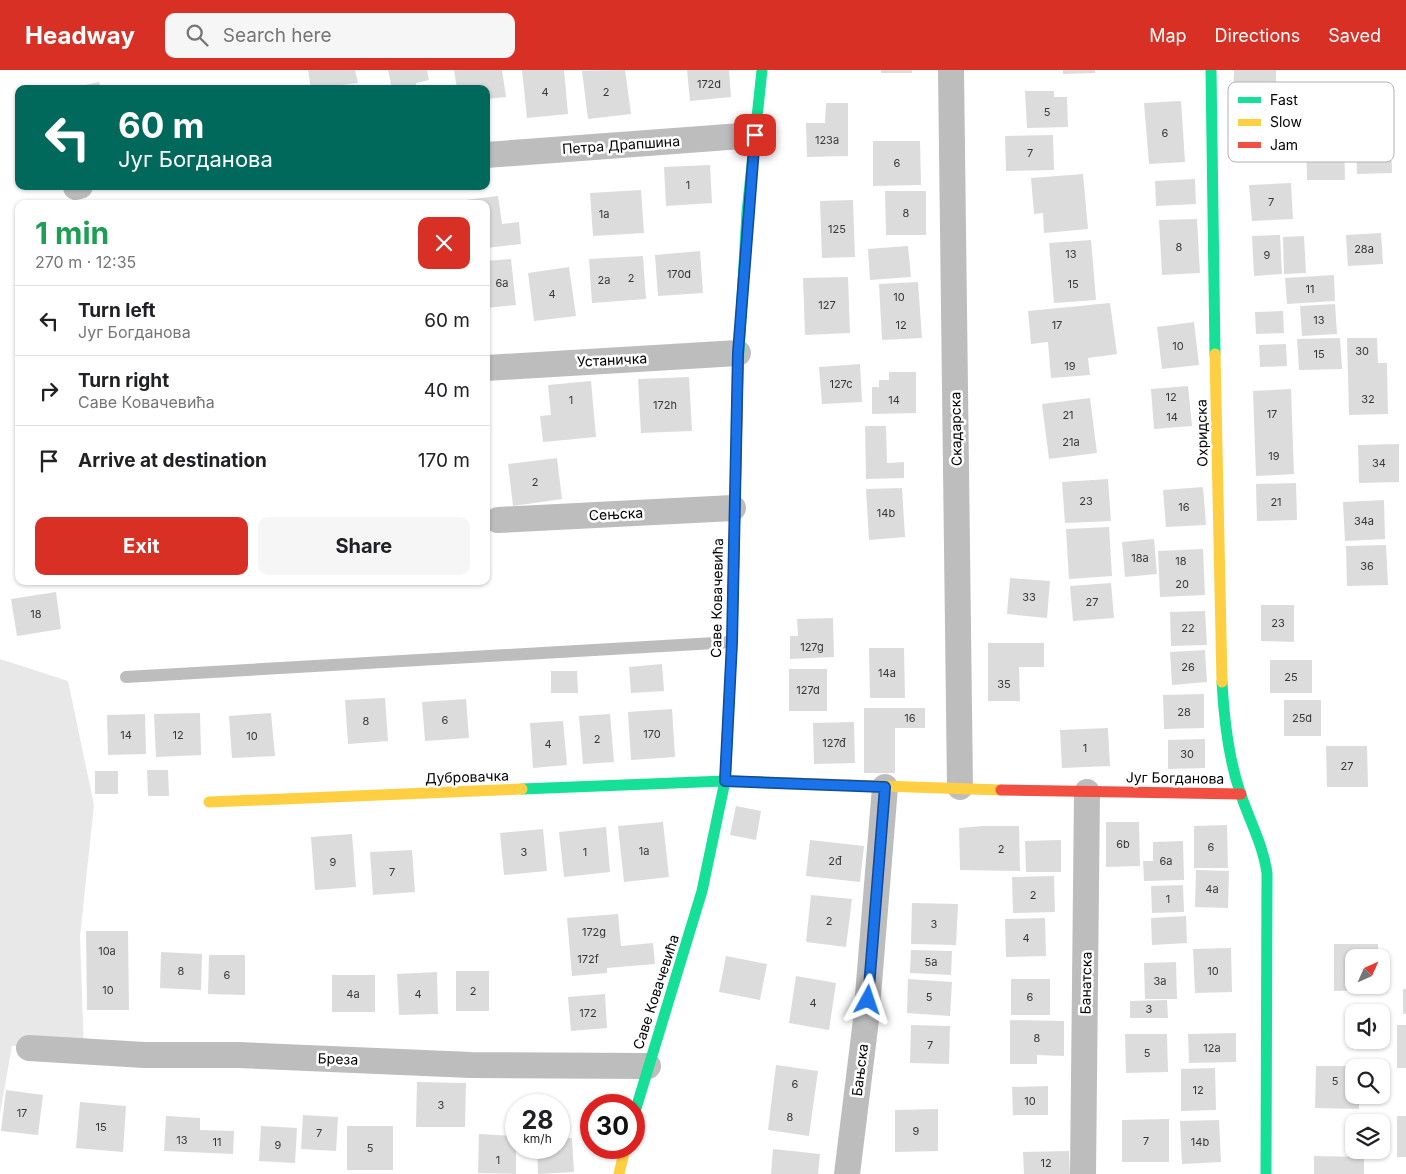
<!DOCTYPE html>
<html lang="en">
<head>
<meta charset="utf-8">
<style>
  body { margin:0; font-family:Inter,sans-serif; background:#f6f6f6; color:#202124; height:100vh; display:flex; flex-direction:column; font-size:19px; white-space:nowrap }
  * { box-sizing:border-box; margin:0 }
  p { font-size:16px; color:#757577 }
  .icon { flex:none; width:28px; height:28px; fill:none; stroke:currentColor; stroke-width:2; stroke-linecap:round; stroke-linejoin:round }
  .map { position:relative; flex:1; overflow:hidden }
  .drawer { position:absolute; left:15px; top:130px; width:475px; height:385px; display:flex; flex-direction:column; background:#fff; border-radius:10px; box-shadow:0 1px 4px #0004 }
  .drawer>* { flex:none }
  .guide { position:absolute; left:15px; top:15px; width:475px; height:105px; border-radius:10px; box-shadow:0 1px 4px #0004; background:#00695c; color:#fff; overflow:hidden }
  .needle { width:32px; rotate:45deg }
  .controls { position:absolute; left:1345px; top:879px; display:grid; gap:10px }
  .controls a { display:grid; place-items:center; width:45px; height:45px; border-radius:10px; background:#fff; box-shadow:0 1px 4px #0004; font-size:25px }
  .speed { position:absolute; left:505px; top:1024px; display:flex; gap:10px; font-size:25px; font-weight:700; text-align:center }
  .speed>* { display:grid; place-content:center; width:65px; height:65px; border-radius:50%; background:#fff; box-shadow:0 1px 4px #0004; line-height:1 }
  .speed small { font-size:12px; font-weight:400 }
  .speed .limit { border:8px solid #d22; background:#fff; color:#111 }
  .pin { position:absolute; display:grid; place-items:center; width:42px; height:42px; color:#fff; margin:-21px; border-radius:10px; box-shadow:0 2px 8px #0006 }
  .me { position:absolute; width:55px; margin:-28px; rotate:5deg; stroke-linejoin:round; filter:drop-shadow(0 0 4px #0008) }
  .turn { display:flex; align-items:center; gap:18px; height:105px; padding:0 20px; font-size:22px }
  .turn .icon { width:65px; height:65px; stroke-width:2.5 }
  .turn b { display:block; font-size:35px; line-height:42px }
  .round { display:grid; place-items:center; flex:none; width:52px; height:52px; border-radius:10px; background:#f6f6f6 }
  .overview { display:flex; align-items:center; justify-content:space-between; height:85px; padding:0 20px }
  h1 { font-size:30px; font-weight:700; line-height:38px; color:#1e9e55 }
  .action { display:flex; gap:10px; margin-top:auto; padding:10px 20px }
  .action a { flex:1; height:58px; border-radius:10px; background:#d93025; color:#fff; font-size:20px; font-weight:700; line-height:58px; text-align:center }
  .action a+a { background:#f6f6f6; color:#202124 }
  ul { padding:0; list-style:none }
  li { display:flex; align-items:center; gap:15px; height:70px; padding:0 20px; border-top:1px solid #e0e0e0 }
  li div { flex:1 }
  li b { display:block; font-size:19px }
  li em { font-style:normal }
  header { display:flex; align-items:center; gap:30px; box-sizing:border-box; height:70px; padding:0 25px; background:#d93025; color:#fff }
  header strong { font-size:24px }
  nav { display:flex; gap:28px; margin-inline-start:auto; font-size:18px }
  .search { width:350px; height:45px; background:#f6f6f6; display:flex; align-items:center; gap:12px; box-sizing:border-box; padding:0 18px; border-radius:10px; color:#757577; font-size:19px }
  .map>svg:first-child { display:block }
</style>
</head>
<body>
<header>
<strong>Headway</strong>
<div class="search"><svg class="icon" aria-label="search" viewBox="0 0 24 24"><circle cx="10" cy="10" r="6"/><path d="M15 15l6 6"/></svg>Search here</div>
<nav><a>Map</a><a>Directions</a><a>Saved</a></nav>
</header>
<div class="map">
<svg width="1406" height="1104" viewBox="0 0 1406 1104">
  <rect width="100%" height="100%" fill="#fff"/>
  <polygon fill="#e8e8e8" points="0,589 68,611 94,735 80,866 84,981 12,976 0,1044"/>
  <g fill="#dcdcdc">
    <polygon points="308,0 355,0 358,13 342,15 342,19 311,19"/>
    <polygon points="388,0 427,0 429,10 416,13 417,19 392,19"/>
    <polygon points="454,0 502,0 506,27 486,29 486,19 457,19"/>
    <polygon points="522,0 564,0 568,44 527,48"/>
    <polygon points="625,0 631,44 588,49 582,1"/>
    <polygon points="687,0 729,0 731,27 690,31"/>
    <rect x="881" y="0" width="31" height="3"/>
    <polygon points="1063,0 1095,0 1095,3 1063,4"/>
    <polygon points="1234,0 1276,0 1276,24 1233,24"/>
    <polygon points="99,12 101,19 73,19 72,18"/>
    <polygon points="1025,21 1054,21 1054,27 1067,27 1068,57 1027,58"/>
    <polygon points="1181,31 1185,92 1149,94 1144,33"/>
    <polygon points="826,33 848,33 848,86 807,87 806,53 825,53"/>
    <polygon points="1391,63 1392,103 1357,104 1356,64"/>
    <polygon points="1053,65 1054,100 1006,101 1005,66"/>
    <polygon points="1306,70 1344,70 1345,110 1307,110"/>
    <polygon points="873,71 920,71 921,115 873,116"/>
    <polygon points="710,95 712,133 666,136 664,97"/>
    <polygon points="1083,104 1088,159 1044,163 1043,143 1034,144 1031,108"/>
    <polygon points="1195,109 1196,134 1156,136 1155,111"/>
    <polygon points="1291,113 1293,149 1252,151 1249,115"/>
    <polygon points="641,120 644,163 593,166 590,123"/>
    <polygon points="885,121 926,121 926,165 886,165"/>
    <polygon points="498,126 502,154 519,152 521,174 486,178 486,134 457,134 457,131"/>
    <polygon points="853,130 855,187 822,188 820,131"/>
    <polygon points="1197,149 1200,203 1162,205 1159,150"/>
    <polygon points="1381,163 1383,194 1348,196 1346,165"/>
    <polygon points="1280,165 1282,204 1254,206 1252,166"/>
    <polygon points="1304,166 1306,203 1284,204 1283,167"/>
    <polygon points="1091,170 1096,230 1054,233 1049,173"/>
    <polygon points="908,176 911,207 870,210 868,179"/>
    <polygon points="700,181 703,223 658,226 655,185"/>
    <polygon points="643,186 646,229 592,233 589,189"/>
    <polygon points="511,189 516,235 486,238 486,191"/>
    <polygon points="569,197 576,246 534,251 528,203"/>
    <polygon points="1334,205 1335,231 1287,234 1285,208"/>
    <polygon points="848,207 850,263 805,265 803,208"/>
    <polygon points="918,212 922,268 882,270 879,214"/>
    <polygon points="1110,233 1117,284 1088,288 1090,305 1051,308 1048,272 1031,274 1028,241"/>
    <polygon points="1335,234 1337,264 1302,266 1300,236"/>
    <polygon points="1283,241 1284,263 1256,264 1255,242"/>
    <polygon points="1194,252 1199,295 1162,299 1157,257"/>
    <polygon points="1340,268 1342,299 1299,300 1297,269"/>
    <polygon points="1347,268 1377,268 1378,293 1387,293 1388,344 1349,345"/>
    <polygon points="1286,274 1287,296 1260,297 1259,275"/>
    <polygon points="860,294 862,332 822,334 819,297"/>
    <polygon points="889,302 916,302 916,343 872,344 872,317 879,317 879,310 889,310"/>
    <polygon points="689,307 692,361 641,363 638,309"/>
    <polygon points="591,311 596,367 543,372 540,346 551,345 548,315"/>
    <polygon points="1188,316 1192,356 1154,359 1151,319"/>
    <polygon points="1291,319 1294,404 1256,406 1253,321"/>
    <polygon points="1090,328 1097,383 1049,389 1042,334"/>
    <polygon points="865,356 886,356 887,393 904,392 904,408 866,409"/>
    <polygon points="1399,374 1399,412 1359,413 1358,375"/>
    <polygon points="557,388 562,429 513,436 508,394"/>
    <polygon points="1108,409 1111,451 1065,453 1062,412"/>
    <polygon points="1296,413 1297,450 1257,451 1256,414"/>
    <polygon points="1203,417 1206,455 1166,457 1163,420"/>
    <polygon points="902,418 905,467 869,470 866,419"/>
    <polygon points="1384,430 1385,469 1345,471 1343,432"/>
    <polygon points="1109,457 1112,506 1069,509 1066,459"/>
    <polygon points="1154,469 1157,504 1125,507 1122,472"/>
    <polygon points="1386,475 1388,515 1347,516 1346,476"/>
    <polygon points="1203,479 1205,525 1160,527 1158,481"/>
    <polygon points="1010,508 1050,511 1047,548 1007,544"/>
    <polygon points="1111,513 1114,548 1073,551 1070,516"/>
    <polygon points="56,522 61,559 17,566 11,529"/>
    <polygon points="1261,535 1294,535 1294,572 1261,571"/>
    <polygon points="1205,541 1207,575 1171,576 1170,542"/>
    <polygon points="833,548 834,587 790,589 790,566 798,566 797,549"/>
    <polygon points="988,573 1044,573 1044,597 1019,597 1020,631 988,631"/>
    <polygon points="869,578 904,578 905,628 870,628"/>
    <polygon points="1205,580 1207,612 1172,615 1170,582"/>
    <rect x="1270" y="590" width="42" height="33"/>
    <polygon points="662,594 664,621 631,623 629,597"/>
    <rect x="789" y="599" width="38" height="42"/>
    <polygon points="551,601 577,601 578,623 551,623"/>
    <polygon points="1204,624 1204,658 1164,659 1163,625"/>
    <polygon points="385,628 388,671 348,674 345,630"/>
    <polygon points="466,629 469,668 425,671 422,632"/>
    <rect x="1284" y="630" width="37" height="36"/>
    <polygon points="864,638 925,638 925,658 895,658 895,703 864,703"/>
    <polygon points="672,639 675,687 631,690 628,642"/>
    <polygon points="200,643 201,685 156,687 154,644"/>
    <polygon points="271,643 275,686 232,688 229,646"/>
    <polygon points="145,644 146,684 108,685 107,645"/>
    <polygon points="610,644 614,692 583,694 579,646"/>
    <polygon points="563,651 567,695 533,698 530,653"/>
    <polygon points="854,652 855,693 814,694 813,653"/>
    <polygon points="1108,658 1110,696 1062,698 1060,660"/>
    <polygon points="1205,669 1205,698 1168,699 1168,670"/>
    <polygon points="1326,676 1367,676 1368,717 1327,717"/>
    <polygon points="147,700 168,700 169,726 148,726"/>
    <rect x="95" y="701" width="23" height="23"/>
    <polygon points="736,736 761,741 756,770 730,765"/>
    <polygon points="663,752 669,807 624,812 618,756"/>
    <polygon points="1106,752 1139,752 1140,796 1106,797"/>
    <polygon points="1227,755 1228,798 1194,798 1194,756"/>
    <polygon points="983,756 1019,756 1020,801 960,800 959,758"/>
    <polygon points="606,757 610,802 564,807 559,762"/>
    <polygon points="543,759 547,801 504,805 500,763"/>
    <polygon points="352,764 356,817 315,820 311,767"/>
    <polygon points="810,770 864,776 860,812 806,806"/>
    <polygon points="1061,770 1061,802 1026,802 1025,771"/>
    <polygon points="1183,771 1184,810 1144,811 1143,791 1153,791 1153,772"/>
    <polygon points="412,780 415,822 373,825 370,782"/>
    <polygon points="1196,800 1229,801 1228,838 1195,837"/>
    <polygon points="1054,806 1055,842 1013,843 1012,807"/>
    <polygon points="1183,815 1184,842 1152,843 1151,816"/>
    <polygon points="811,825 852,829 846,877 806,872"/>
    <polygon points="912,833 958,834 956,875 911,874"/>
    <polygon points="618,844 621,876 653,873 655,894 607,898 607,903 572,906 567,848"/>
    <polygon points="1186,846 1187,873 1152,875 1151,848"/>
    <polygon points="1045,848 1046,886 1006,887 1005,849"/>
    <polygon points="86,861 128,861 129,940 87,940"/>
    <polygon points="1334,874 1378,874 1378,888 1354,888 1354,915 1379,915 1379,920 1334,921"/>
    <polygon points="1231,878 1232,922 1195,923 1193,879"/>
    <polygon points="911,880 952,881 951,905 910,903"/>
    <polygon points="161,882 202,884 201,920 160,918"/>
    <polygon points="209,885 245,885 245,925 208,924"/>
    <polygon points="726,886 767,894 760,930 719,922"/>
    <polygon points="1176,892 1177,929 1145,929 1144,893"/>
    <rect x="456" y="901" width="33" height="40"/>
    <polygon points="437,902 438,944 399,945 397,904"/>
    <rect x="332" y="905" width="43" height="37"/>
    <polygon points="796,906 836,913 829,960 789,953"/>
    <polygon points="908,909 952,912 950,946 907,943"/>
    <rect x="1011" y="909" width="39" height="36"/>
    <rect x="1403" y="919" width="3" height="25"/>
    <polygon points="605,924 607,958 571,961 568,927"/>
    <polygon points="1167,930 1168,948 1130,948 1130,931"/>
    <polygon points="1010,950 1064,951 1064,986 1037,985 1037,994 1010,994"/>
    <polygon points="911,955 950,956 949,994 910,993"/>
    <rect x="1397" y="955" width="9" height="43"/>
    <polygon points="1236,963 1236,992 1189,993 1188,964"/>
    <polygon points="1125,964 1167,964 1168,1002 1126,1003"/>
    <polygon points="776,995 818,1001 809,1066 768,1060"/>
    <polygon points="1316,996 1354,996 1354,1025 1359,1025 1359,1039 1315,1038"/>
    <polygon points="1215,998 1216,1040 1181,1041 1181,999"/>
    <polygon points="417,1012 466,1013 465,1057 416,1057"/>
    <polygon points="1048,1016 1048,1045 1013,1045 1012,1017"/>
    <polygon points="6,1020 43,1025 38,1065 1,1061"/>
    <polygon points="80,1032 126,1036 123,1082 76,1078"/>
    <polygon points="938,1039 938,1081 895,1082 895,1040"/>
    <polygon points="303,1045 338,1047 336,1081 301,1079"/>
    <polygon points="166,1046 200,1048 200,1060 234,1061 233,1084 164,1081"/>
    <rect x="1397" y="1046" width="9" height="41"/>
    <polygon points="1169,1049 1169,1092 1122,1092 1122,1050"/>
    <polygon points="1219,1050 1221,1092 1182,1094 1180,1051"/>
    <polygon points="261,1056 297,1058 295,1093 259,1091"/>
    <rect x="347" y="1056" width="46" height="44"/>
    <polygon points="479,1064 516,1066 516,1104 478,1103"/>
    <polygon points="559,1068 572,1068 574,1102 538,1104 537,1078 559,1078"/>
    <polygon points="773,1079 820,1084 818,1104 771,1104"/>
    <polygon points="1069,1081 1070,1104 1024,1104 1023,1082"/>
    <polygon points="1314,1086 1364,1087 1364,1104 1314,1104"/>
  </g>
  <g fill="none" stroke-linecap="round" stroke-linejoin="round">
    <polyline stroke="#bdbdbd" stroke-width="12" points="126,607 732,572"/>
    <g stroke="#bdbdbd" stroke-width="26">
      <polyline points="951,0 960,717"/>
      <polyline points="486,85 755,65"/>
      <polyline points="76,117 80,116"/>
      <polyline points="486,298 738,283"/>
      <polyline points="498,450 733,438"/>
      <polyline points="29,978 144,985 239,985 471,995 648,996"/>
      <polyline points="847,1104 866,950 885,717"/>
      <polyline points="1083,1104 1087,722"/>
    </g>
    <g stroke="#16e098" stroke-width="11">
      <polyline points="1211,0 1215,284"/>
      <polyline points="738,298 747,142 762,0"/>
      <path d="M1222,612C1224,649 1228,687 1240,722C1249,750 1263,774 1267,803L1266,1104"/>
      <polyline points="522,719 725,711 761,712"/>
      <polyline points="634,1045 702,821 725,711 732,571"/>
    </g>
    <g stroke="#ffcf43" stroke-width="11">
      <polyline points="1215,284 1222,612"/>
      <polyline points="761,712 1001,720"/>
      <polyline points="209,732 522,719"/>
      <polyline points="619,1104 625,1078"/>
    </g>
    <g stroke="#f24e42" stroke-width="11">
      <polyline points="732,571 738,298"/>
      <polyline points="1001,720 1241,724"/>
    </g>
  </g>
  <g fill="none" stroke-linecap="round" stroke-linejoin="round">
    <defs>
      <polyline id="route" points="755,65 738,283 732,572 725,711 885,717 868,930"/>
    </defs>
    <use href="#route" stroke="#114b97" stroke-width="12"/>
    <use href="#route" stroke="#1a73e8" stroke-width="9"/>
  </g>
  <g text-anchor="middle" stroke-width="5" stroke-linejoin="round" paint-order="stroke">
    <g font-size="11" fill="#373737">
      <text x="709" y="18">172d</text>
      <text x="545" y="26">4</text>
      <text x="606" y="26">2</text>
      <text x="1047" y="46">5</text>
      <text x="1165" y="67">6</text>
      <text x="827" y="74">123a</text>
      <text x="1030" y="87">7</text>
      <text x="897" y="97">6</text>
      <text x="688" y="119">1</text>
      <text x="1271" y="136">7</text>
      <text x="906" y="147">8</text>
      <text x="604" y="148">1a</text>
      <text x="837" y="163">125</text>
      <text x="1179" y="181">8</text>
      <text x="1364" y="183">28a</text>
      <text x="1071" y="188">13</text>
      <text x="1267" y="189">9</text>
      <text x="679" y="208">170d</text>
      <text x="631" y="212">2</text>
      <text x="604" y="214">2a</text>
      <text x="502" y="217">6a</text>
      <text x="1073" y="218">15</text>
      <text x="1310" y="223">11</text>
      <text x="552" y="228">4</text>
      <text x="899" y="231">10</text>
      <text x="827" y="239">127</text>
      <text x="1319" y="254">13</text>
      <text x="901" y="259">12</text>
      <text x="1057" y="259">17</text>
      <text x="1178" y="280">10</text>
      <text x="1362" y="285">30</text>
      <text x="1319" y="288">15</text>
      <text x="1070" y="300">19</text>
      <text x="841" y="318">127c</text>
      <text x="1171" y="331">12</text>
      <text x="1368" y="333">32</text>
      <text x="571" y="334">1</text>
      <text x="894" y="334">14</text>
      <text x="665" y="339">172h</text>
      <text x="1272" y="348">17</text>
      <text x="1068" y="349">21</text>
      <text x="1172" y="351">14</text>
      <text x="1071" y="376">21a</text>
      <text x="1274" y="390">19</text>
      <text x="1379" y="397">34</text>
      <text x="535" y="416">2</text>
      <text x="1086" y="435">23</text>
      <text x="1276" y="436">21</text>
      <text x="1184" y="441">16</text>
      <text x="886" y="447">14b</text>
      <text x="1364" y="455">34a</text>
      <text x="1140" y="492">18a</text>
      <text x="1181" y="495">18</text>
      <text x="1367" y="500">36</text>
      <text x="1182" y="518">20</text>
      <text x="1029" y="531">33</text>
      <text x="1092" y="536">27</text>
      <text x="36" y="548">18</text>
      <text x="1278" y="557">23</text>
      <text x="1188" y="562">22</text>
      <text x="812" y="581">127g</text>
      <text x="1188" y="601">26</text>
      <text x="887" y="607">14a</text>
      <text x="1291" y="611">25</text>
      <text x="1004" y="618">35</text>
      <text x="808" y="624">127d</text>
      <text x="1184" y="646">28</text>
      <text x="910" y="652">16</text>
      <text x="1302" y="652">25d</text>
      <text x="445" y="654">6</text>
      <text x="366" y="655">8</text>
      <text x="652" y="668">170</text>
      <text x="126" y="669">14</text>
      <text x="178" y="669">12</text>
      <text x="252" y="670">10</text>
      <text x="597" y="673">2</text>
      <text x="834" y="677">127đ</text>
      <text x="548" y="678">4</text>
      <text x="1085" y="682">1</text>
      <text x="1187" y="688">30</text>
      <text x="1347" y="700">27</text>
      <text x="1123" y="778">6b</text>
      <text x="1211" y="781">6</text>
      <text x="1001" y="783">2</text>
      <text x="644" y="785">1a</text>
      <text x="524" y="786">3</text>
      <text x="585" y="786">1</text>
      <text x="835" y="795">2đ</text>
      <text x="1166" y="795">6a</text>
      <text x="333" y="796">9</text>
      <text x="392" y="806">7</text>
      <text x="1212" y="823">4a</text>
      <text x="1033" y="829">2</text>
      <text x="1168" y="833">1</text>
      <text x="829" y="855">2</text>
      <text x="934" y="858">3</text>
      <text x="594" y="866">172g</text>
      <text x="1026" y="872">4</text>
      <text x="107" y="885">10a</text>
      <text x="588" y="893">172f</text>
      <text x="931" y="896">5a</text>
      <text x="181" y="905">8</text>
      <text x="1213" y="905">10</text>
      <text x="227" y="909">6</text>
      <text x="1160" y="915">3a</text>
      <text x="108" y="924">10</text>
      <text x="473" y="925">2</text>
      <text x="353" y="928">4a</text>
      <text x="418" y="928">4</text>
      <text x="929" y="931">5</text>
      <text x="1030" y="931">6</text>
      <text x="813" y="937">4</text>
      <text x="1149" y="943">3</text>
      <text x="588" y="947">172</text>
      <text x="1037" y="972">8</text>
      <text x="930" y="979">7</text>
      <text x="1212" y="982">12a</text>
      <text x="1147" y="987">5</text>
      <text x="1335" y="1015">5</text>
      <text x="795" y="1018">6</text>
      <text x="1198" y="1024">12</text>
      <text x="1030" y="1035">10</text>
      <text x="441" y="1039">3</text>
      <text x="22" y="1047">17</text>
      <text x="790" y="1051">8</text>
      <text x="101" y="1061">15</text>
      <text x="916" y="1065">9</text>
      <text x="319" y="1067">7</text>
      <text x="182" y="1074">13</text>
      <text x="1146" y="1075">7</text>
      <text x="217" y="1076">11</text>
      <text x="1200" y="1076">14b</text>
      <text x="278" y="1079">9</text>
      <text x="370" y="1082">5</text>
      <text x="498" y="1094">1</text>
      <text x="1046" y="1097">12</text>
    </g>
    <g font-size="14" fill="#000" stroke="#fff">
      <text transform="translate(621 75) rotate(-4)" y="5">Петра Драпшина</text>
      <text transform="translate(612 290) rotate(-3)" y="5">Устаничка</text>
      <text transform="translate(956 359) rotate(-91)" y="5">Скадарска</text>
      <text transform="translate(1202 363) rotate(-91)" y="5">Охридска</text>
      <text transform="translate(616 444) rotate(-3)" y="5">Сењска</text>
      <text transform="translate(717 528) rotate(-89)" y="5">Саве Ковачевића</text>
      <text transform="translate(467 707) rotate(-2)" y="5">Дубровачка</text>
      <text transform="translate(1175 708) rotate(1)" y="5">Југ Богданова</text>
      <text transform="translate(1086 913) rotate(-89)" y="5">Банатска</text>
      <text transform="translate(656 922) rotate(-72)" y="5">Саве Ковачевића</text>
      <text transform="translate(338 989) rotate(2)" y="5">Бреза</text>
      <text transform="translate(860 1000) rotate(-83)" y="5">Бањска</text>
    </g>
  </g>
  <rect x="1228" y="12" width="166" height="80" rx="8" fill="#fff" stroke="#b2b2b2" stroke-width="1"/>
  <rect x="1238" y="27" width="23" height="6" fill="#16e098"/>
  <rect x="1238" y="49" width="23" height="7" fill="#ffcf43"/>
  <rect x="1238" y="72" width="23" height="6" fill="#f24e42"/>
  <g font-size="14" fill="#000">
    <text x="1270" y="35">Fast</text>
    <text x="1270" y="57">Slow</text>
    <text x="1270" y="80">Jam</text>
  </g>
</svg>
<div class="controls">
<a><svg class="needle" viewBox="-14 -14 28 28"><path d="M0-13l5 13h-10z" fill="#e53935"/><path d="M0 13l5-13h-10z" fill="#757577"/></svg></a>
<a><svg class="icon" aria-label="sound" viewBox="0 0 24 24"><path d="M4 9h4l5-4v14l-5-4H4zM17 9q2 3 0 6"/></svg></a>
<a><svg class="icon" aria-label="search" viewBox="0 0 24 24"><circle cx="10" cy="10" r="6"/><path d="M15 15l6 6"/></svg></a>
<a><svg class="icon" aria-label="layers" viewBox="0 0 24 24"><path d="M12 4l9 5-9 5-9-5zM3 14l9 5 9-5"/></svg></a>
</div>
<div class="speed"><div>28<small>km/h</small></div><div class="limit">30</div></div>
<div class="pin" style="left:755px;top:65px;background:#d93025"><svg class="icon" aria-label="arrive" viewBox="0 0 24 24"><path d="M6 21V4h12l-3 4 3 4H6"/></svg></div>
<svg class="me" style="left:868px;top:930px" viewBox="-20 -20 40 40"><path d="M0-17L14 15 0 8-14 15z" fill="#1a73e8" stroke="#fff" stroke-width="4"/></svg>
<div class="guide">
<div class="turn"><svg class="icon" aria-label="left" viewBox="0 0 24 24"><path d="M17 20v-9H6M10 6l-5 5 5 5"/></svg><div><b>60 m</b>Југ Богданова</div></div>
</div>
<section class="drawer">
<div class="overview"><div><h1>1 min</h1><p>270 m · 12:35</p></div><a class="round" style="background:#d93025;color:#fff"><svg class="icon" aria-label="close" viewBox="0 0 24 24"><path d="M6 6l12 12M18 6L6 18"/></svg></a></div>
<ul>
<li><svg class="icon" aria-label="left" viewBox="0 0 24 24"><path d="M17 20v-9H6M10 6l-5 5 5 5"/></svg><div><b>Turn left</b><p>Југ Богданова</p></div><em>60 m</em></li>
<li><svg class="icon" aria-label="right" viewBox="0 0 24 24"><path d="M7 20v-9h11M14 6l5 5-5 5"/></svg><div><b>Turn right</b><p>Саве Ковачевића</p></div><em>40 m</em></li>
<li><svg class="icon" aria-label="arrive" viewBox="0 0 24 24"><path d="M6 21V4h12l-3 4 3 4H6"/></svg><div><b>Arrive at destination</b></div><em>170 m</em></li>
</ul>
<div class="action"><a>Exit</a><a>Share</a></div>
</section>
</div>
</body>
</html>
